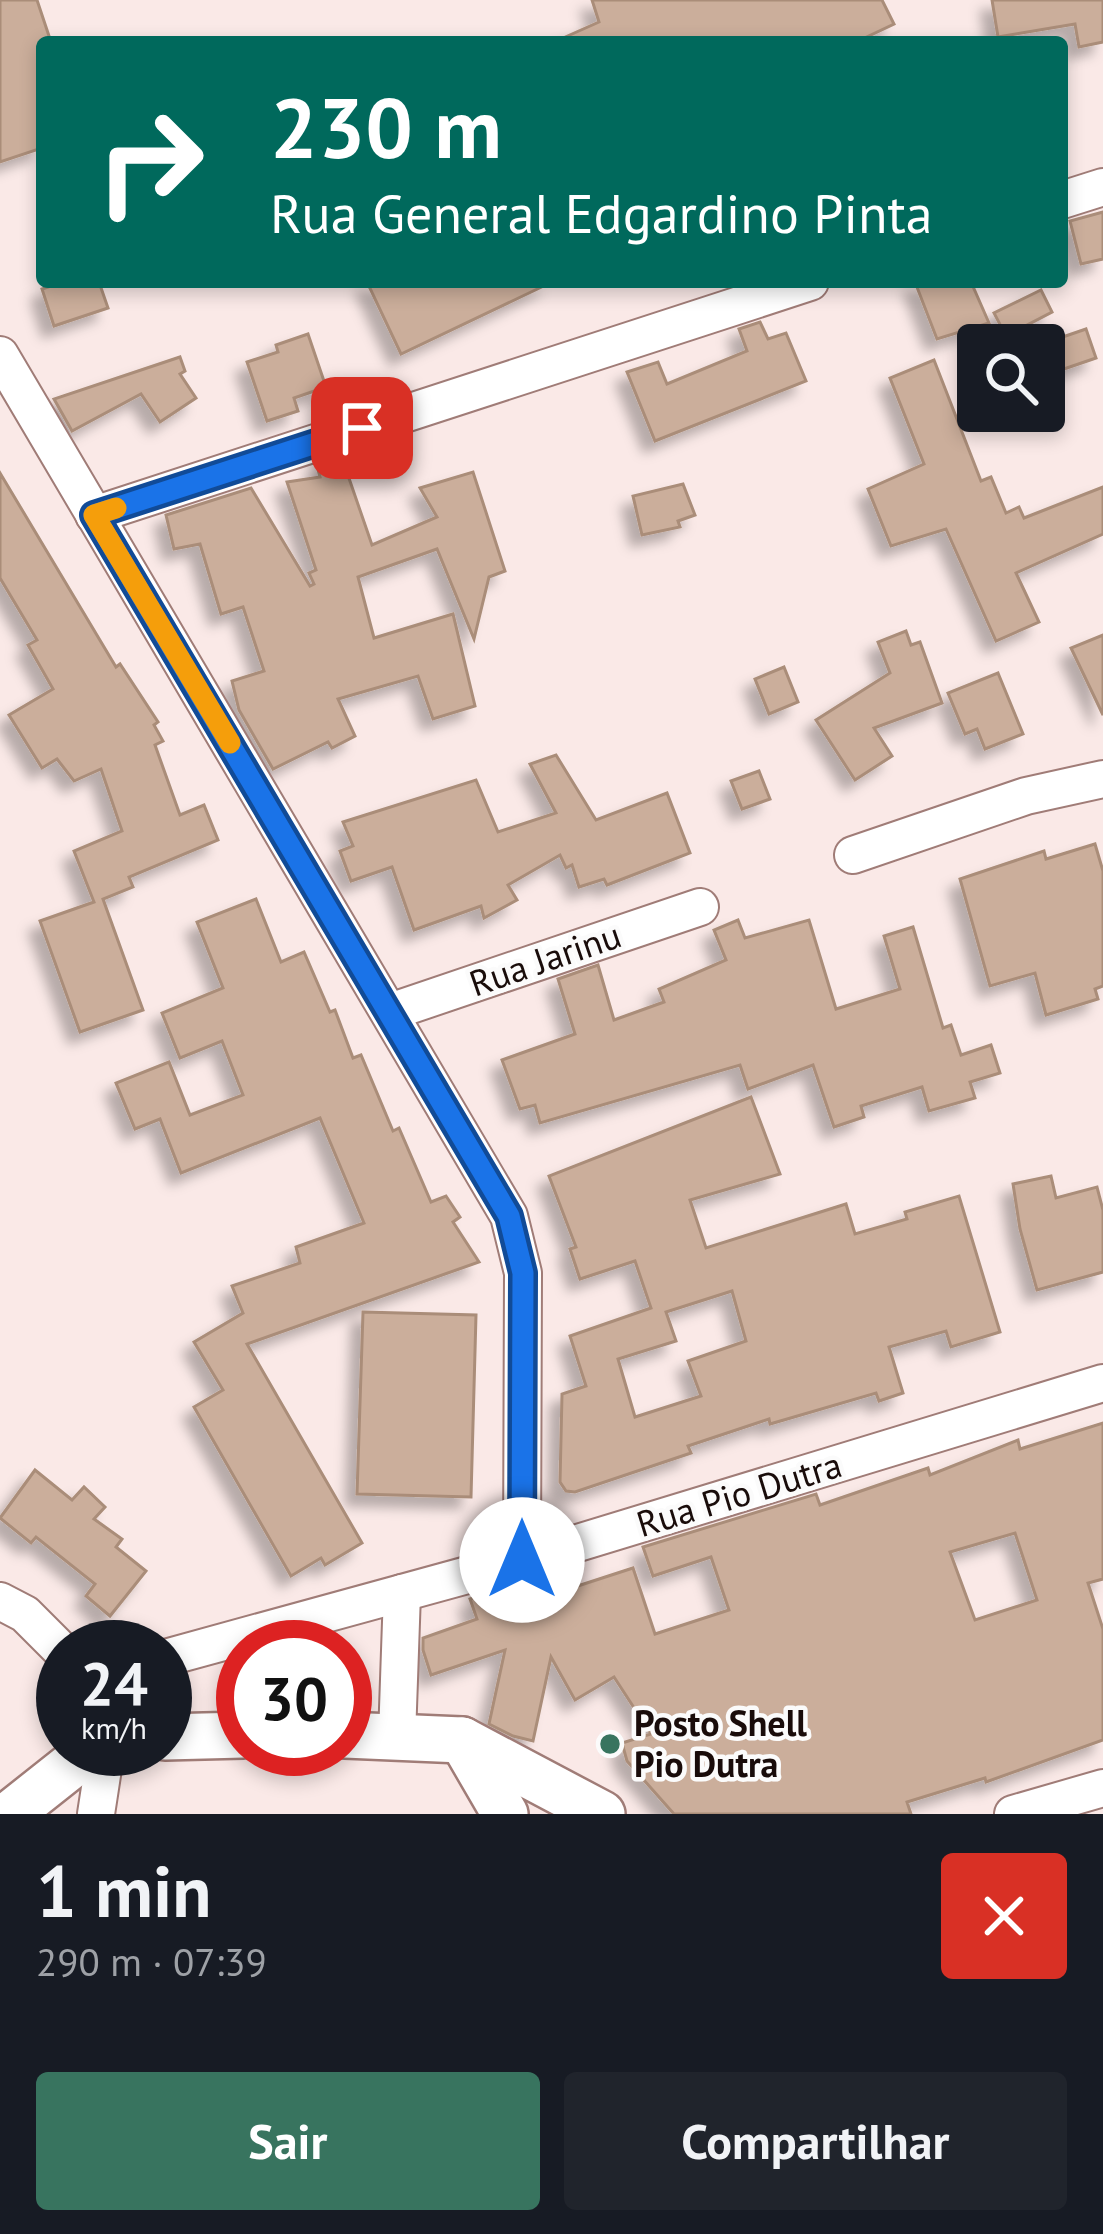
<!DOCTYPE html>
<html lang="pt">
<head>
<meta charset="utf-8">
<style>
  body { margin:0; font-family:"PT Sans",sans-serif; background:#20242c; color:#f1f3f6; height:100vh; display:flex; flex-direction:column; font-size:45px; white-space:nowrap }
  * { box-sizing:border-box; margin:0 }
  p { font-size:39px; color:#9ea1a6 }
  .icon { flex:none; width:66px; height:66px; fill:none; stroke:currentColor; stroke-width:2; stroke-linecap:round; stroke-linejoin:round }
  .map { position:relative; height:1814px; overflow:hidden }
  .drawer { display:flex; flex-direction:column; background:#171b24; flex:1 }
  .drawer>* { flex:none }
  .hud { position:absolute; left:36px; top:36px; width:1032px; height:252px; border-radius:12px; box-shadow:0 6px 18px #0003; background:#00695c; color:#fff; overflow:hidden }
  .fabs { position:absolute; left:957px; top:324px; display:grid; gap:24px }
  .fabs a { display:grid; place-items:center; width:108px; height:108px; border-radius:12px; background:#171b24; box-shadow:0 6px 18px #0003; font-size:60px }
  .speed { position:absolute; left:36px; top:1620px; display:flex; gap:24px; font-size:60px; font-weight:700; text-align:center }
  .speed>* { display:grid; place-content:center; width:156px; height:156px; border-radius:50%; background:#171b24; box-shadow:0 6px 18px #0003; line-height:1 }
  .speed small { font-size:30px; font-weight:400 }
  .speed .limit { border:18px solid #d22; background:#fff; color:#111 }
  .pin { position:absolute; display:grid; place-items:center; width:102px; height:102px; color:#fff; margin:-51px; border-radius:24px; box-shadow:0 6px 18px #0006 }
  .me { position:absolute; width:132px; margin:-66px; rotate:0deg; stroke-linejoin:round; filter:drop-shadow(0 0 9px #0008) }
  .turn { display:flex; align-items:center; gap:42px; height:252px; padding:0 36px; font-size:54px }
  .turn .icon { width:156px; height:156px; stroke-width:2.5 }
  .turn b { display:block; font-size:84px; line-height:102px }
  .round { display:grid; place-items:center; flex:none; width:126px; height:126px; border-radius:12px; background:#20242c }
  .overview { display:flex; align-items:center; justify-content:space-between; height:204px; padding:0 36px }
  h1 { font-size:72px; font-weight:800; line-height:90px }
  .button { display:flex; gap:24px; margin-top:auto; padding:24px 36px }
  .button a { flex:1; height:138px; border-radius:12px; background:#38745f; color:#fff; font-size:48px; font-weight:800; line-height:138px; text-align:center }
  .button a+a { background:#20242c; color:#f1f3f6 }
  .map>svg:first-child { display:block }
</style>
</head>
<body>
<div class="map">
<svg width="1103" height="1814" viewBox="0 0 1103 1814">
  <defs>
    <filter id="shadow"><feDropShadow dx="-11" dy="11" stdDeviation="6" flood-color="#0004"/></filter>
  </defs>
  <rect width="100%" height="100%" fill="#fae9e7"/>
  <g fill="#cbae9b" stroke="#aa8d79" stroke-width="3" fill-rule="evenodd" filter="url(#shadow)">
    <polygon points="0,0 37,0 51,42 42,42 42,148 0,162"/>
    <polygon points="592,0 882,0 894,24 856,42 554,42 599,22"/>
    <polygon points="992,0 1103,0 1103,42 1079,47 1075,24 998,37"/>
    <polygon points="1103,212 1103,259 1081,264 1070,221"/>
    <polygon points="63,282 99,282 108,308 54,326 42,289"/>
    <polygon points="367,282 552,282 401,354"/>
    <polygon points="915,282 971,282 989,323 937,339"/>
    <polygon points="1041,290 1052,312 1006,336 994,313"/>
    <polygon points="760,322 768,339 786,333 806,381 655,441 627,372 658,362 667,384 747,351 739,329"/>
    <polygon points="1086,329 1096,358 1061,370 1051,341"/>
    <polygon points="308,334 326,387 294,398 298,411 267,421 247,362 278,352 276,345"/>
    <polygon points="180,357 185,371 180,374 196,398 160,422 141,394 72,431 54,399"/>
    <polygon points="934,360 981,481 991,477 1006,513 1019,507 1024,518 1103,487 1103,534 1016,573 1039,622 996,641 946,529 891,546 868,489 924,464 890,378"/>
    <polygon points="342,458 372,545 437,517 420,488 473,472 505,571 489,577 474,639 437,549 358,577 374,638 453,614 475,706 433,719 418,676 338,699 355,736 332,748 328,742 273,769 239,710 232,681 264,671 243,607 221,614 200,544 174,549 166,515 251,488 310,586 314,584 309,573 316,570 287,482 320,477 317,466"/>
    <polygon points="0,473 116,667 120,664 158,722 154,725 163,741 155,745 180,815 204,805 218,840 129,877 133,887 103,899 143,1010 80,1032 40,921 94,902 74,851 122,831 101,769 74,781 57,759 42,768 9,715 53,689 28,645 37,640 0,578"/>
    <polygon points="683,484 695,515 678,521 680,527 642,535 633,496"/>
    <polygon points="906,631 911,645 920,642 942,703 874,728 892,756 855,780 816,720 890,673 878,642"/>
    <polygon points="1103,635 1103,715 1071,648"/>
    <polygon points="784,667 798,702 769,714 755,679"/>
    <polygon points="998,673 1023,734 985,749 977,729 965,734 948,693"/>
    <polygon points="556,755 596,820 667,793 690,853 607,885 604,879 579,887 572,865 566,868 560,855 508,885 517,900 484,918 481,906 414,930 392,867 351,881 340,851 353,846 343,822 476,780 498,832 556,813 530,764"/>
    <polygon points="759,771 770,799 742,809 731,781"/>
    <polygon points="1095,844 1103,871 1103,986 1095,989 1098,999 1046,1015 1035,973 990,986 960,879 1044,851 1046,859"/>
    <polygon points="256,899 281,962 304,952 330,1012 335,1010 353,1058 361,1055 393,1131 399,1128 431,1202 446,1196 460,1217 453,1222 479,1262 247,1344 362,1543 325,1565 321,1558 291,1576 194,1407 223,1390 194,1342 243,1313 232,1286 300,1263 296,1247 364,1223 320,1118 181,1173 160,1119 135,1129 116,1083 169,1062 190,1115 243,1095 222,1041 180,1058 162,1013 223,988 197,922"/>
    <polygon points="738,920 745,938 809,920 836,1009 900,989 884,936 913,927 943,1028 951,1025 961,1055 991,1045 1000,1073 970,1082 975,1098 929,1111 922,1087 861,1106 864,1117 834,1127 813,1065 748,1089 740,1065 540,1123 535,1105 520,1109 502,1060 575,1034 558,979 598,965 614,1020 664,1002 659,989 726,960 714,930"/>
    <path d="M751,1097L780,1174L690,1200L706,1248L846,1204L855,1234L907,1219L905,1212L959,1196L1000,1332L951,1347L946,1331L889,1347L903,1393L879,1401L876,1393L770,1424L769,1419L688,1446L691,1453L575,1492L566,1491L560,1482L562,1394L586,1386L570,1336L651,1308L635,1261L580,1279L570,1249L576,1247L549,1176ZM732,1291L746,1341L688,1361L701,1396L635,1417L618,1359L676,1341L666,1312Z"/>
    <polygon points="1051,1176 1056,1198 1097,1187 1103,1210 1103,1272 1037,1290 1020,1229 1013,1184"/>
    <polygon points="363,1312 476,1315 471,1497 357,1494"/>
    <path d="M1103,1423V1579L1088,1583L1103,1629V1740L986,1782L985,1778L907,1802L911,1814H674L627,1761L622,1743L651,1734L614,1677L575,1700L551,1657L533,1741L513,1736L489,1724L505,1650L431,1675L423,1650V1638L477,1619L470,1599L503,1588L510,1608L633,1568L655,1634L729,1610L711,1557L653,1576L643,1547L816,1494L820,1505L928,1468L930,1475L1018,1440L1020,1449ZM1015,1533L1037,1600L975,1620L950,1552Z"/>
    <polygon points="35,1470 72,1500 84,1487 105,1507 94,1519 122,1539 116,1547 146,1571 110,1616 86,1596 95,1584 36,1537 31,1543 0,1518"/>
  </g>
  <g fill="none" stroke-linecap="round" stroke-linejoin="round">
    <defs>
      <g id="minor">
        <polyline points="1062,200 1103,187"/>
        <polyline points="0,355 509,1216 523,1273 522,1560"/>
        <polyline points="94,515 810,282"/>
        <polyline points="853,855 1026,796 1103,779"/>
        <polyline points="390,1012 700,907"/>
        <polyline points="0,1601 25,1614 63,1652"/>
        <polyline points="165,1658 522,1560 1103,1383"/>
        <polyline points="397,1737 402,1593"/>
        <polyline points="96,1814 106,1749"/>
        <polyline points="1013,1814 1103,1788"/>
      </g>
      <g id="tertiary">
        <polyline points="345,1735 462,1740 602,1814"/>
        <polyline points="165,1737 243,1735"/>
        <polyline points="462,1740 505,1814"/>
        <polyline points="10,1814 92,1749"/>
      </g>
    </defs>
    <use href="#minor" stroke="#a07c77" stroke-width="40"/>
    <use href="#tertiary" stroke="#a07c77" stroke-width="50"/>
    <use href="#minor" stroke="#fff" stroke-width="36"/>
    <use href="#tertiary" stroke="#fff" stroke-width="45"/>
  </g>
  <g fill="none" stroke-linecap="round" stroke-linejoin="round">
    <defs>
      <polyline id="route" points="362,428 94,515 509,1216 523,1273 522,1560"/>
    </defs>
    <use href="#route" stroke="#114b97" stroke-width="30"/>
    <use href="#route" stroke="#1a73e8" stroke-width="21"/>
    <polyline stroke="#f59e0b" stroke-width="21" points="116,508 94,515 230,743"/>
  </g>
  <circle fill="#38745f" stroke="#fbfbfb" stroke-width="4.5" cx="610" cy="1744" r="12"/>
  <g text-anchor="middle" stroke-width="9" stroke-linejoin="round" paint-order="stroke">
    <g font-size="36" fill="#190c0a" stroke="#fbfbfb">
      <text transform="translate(545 959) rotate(-19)" y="13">Rua Jarinu</text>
      <text transform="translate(739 1494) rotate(-17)" y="13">Rua Pio Dutra</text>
    </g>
    <g font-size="36" font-weight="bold" fill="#190c0a" stroke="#fbfbfb" text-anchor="start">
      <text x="634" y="1736">Posto Shell<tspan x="634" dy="41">Pio Dutra</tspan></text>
    </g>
  </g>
</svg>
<div class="fabs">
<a><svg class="icon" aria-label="search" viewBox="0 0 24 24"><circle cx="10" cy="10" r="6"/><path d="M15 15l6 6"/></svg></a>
</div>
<div class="speed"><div>24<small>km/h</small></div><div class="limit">30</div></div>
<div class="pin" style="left:362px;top:428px;background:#d93025"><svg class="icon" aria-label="arrive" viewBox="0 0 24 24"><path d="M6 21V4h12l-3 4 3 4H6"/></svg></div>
<svg class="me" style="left:522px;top:1560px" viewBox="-20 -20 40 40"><circle r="19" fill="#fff"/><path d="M0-13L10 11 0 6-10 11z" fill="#1a73e8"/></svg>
<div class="hud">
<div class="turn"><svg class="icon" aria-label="right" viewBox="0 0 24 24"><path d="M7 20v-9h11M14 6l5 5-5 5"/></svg><div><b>230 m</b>Rua General Edgardino Pinta</div></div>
</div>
</div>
<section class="drawer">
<div class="overview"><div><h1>1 min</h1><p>290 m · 07:39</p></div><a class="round" style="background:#d93025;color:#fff"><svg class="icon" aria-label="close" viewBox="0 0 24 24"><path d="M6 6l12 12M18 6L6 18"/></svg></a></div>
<div class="button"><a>Sair</a><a>Compartilhar</a></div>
</section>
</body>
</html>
